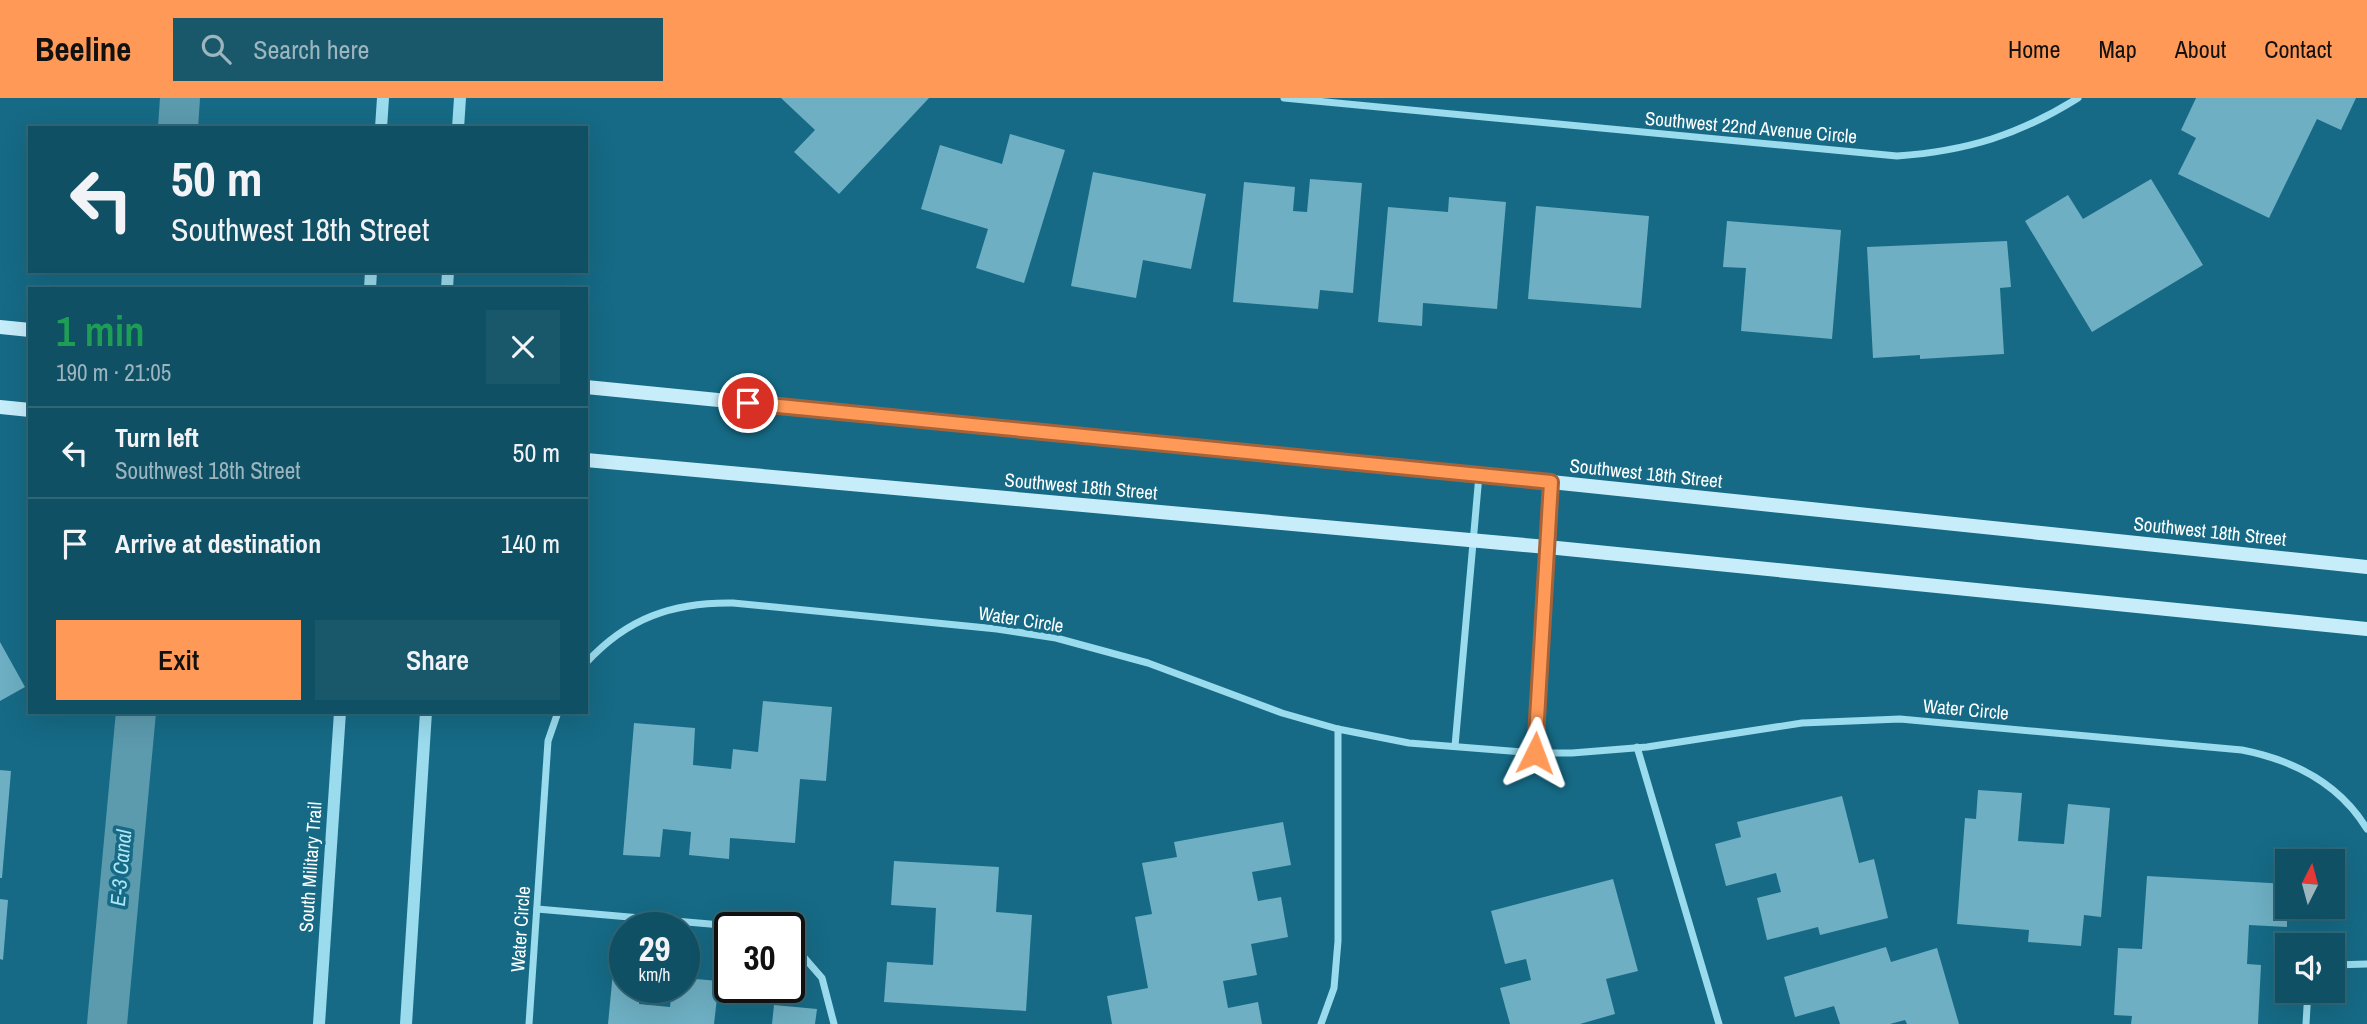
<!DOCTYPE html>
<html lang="en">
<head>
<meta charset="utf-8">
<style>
  body { margin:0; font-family:"Archivo Narrow",sans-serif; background:#19576a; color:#f1f3f6; height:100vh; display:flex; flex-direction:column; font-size:26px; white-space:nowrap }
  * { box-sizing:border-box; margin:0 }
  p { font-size:23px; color:#9cb5bf }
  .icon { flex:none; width:38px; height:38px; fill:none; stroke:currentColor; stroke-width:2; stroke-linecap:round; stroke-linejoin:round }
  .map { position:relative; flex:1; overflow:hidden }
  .drawer { position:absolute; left:28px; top:189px; width:560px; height:427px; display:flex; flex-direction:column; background:#105064; border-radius:0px; box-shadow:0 7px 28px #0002,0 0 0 2px #306778 }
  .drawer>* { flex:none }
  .hud { position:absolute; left:28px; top:28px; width:560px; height:147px; border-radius:0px; box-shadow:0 7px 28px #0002,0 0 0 2px #306778; background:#105064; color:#f1f3f6; overflow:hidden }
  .needle { width:46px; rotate:6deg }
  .tools { position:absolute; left:2275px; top:751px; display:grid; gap:14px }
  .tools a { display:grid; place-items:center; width:70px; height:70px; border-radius:0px; background:#105064; box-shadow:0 7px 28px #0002,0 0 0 2px #306778; font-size:35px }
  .speed { position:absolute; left:609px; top:814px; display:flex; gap:14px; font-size:35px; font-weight:700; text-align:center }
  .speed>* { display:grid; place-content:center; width:91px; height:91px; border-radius:50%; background:#105064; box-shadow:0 7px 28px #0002,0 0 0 2px #306778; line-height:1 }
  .speed small { font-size:18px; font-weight:400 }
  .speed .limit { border:4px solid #111; border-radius:10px; background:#fff; color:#111 }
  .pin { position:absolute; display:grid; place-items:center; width:60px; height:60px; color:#fff; margin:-30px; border:4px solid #fff; border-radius:50%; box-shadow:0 2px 7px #0007 }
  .me { position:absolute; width:77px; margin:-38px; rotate:3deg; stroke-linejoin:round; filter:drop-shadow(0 0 5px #0008) }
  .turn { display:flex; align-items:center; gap:24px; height:147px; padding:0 28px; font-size:32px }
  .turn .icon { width:91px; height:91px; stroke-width:2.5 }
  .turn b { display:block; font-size:49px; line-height:60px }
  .round { display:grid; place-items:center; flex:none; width:74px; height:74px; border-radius:0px; background:#19576a }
  .head { display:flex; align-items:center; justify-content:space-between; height:119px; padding:0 28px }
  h1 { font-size:42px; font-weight:600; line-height:52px; color:#1e9e55 }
  .cta { display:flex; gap:14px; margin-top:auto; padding:14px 28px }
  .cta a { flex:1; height:80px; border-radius:0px; background:#ff9957; color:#111; font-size:28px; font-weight:600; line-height:80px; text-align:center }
  .cta a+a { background:#19576a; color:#f1f3f6 }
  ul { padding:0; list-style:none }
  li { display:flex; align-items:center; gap:21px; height:91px; padding:0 28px; border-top:2px solid #306778 }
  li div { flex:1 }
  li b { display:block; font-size:26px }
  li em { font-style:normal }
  header { display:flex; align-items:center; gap:42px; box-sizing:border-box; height:98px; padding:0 35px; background:#ff9957; color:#111 }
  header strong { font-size:33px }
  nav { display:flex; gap:38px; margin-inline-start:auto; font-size:24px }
  .search { width:490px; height:63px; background:#19576a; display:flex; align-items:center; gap:18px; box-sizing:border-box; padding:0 24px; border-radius:0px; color:#9cb5bf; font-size:26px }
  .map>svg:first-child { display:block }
</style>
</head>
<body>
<header>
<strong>Beeline</strong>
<div class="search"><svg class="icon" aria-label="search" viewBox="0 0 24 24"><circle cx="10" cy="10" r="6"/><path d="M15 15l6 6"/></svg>Search here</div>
<nav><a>Home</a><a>Map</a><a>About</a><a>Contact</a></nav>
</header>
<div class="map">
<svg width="2367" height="926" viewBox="0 0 2367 926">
  <rect width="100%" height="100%" fill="#166a85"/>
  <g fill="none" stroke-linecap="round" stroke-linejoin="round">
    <g stroke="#5c9aae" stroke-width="40">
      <polyline points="178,30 180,0"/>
      <polyline points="107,926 136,614"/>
    </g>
  </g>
  <g fill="#6eafc3">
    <polygon points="781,0 929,0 839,96 794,54 815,32"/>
    <polygon points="2196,0 2356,0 2341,32 2317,21 2269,120 2178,76 2196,40 2181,32"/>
    <polygon points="1010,36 1065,52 1024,185 976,170 988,131 921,111 940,47 1002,66"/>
    <polygon points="1093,74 1206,96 1191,171 1143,162 1136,200 1071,188"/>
    <polygon points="1310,81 1362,85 1353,195 1320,192 1318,211 1233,204 1244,84 1295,89 1293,113 1307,114"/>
    <polygon points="2151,81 2203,167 2092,234 2025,123 2068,97 2083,121"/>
    <polygon points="1449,99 1506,104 1497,211 1423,205 1422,228 1378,224 1388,109 1448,114"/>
    <polygon points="1536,108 1649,118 1641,210 1528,201"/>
    <polygon points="1727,123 1841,132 1832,241 1741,233 1746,170 1723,169"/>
    <polygon points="2007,143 2011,189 2000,190 2004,256 1920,261 1920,257 1873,260 1867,149"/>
    <polygon points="0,544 25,589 0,603"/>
    <polygon points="763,603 832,609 826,683 800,681 795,745 730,740 729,761 689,757 691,734 663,731 660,759 623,757 634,625 695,630 693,667 731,671 733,651 758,654"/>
    <polygon points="0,672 11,673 2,780 0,780"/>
    <polygon points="1978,692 2022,695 2018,743 2064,746 2068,706 2110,710 2101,819 2084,817 2081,848 2028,844 2029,832 1957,826 1965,720 1976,721"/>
    <polygon points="1842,698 1859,765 1874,761 1888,820 1820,837 1818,829 1767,842 1757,800 1781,794 1776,775 1726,788 1715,746 1741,739 1737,724"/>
    <polygon points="1283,724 1291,767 1252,774 1258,803 1281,799 1288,839 1251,846 1257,877 1223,883 1228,910 1258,904 1262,926 1112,926 1107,898 1148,890 1135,819 1152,816 1142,765 1177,759 1174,744"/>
    <polygon points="894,763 999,769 996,814 1032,817 1026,913 884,904 887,864 933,867 936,810 891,807"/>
    <polygon points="2147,778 2287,786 2287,829 2249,827 2247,866 2261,867 2258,926 2131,926 2132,918 2114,917 2118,850 2142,851"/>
    <polygon points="1613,781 1638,873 1606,881 1615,916 1580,926 1510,926 1500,890 1531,882 1526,861 1505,866 1491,813"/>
    <polygon points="0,801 8,802 3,862 0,861"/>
    <polygon points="1886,849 1891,864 1937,850 1959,926 1907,926 1905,922 1890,926 1840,926 1834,908 1795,919 1784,879"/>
    <polygon points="613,874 625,875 625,889 640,889 639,906 670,909 672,889 684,889 684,880 719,883 714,926 608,926"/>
    <polygon points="774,907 817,911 815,926 772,926"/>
  </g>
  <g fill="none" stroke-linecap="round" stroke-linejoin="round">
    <g stroke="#9adbee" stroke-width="7">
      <path d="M1284,0L1897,58C1967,53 2019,37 2078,0"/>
      <path d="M586,565C627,520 673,504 733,505L997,531L1056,540L1148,565L1282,615L1338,631L1409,645L1535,655H1572L1647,649L1802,625L1900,621L2242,652C2293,662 2339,685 2367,731"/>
      <polyline points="1455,648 1479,377"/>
      <polyline points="1637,649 1719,926"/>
      <polyline points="1535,655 1551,384"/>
      <polyline points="537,811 756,830"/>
      <polyline points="789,842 822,880 834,926"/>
      <polyline points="2333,867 2367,866"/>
      <polyline points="529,926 548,643 558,614"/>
      <polyline points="1321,926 1334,890 1338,843 1338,631"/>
      <polyline points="2306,926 2308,892"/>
    </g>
    <g stroke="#9adbee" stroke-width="12">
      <polyline points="381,30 383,0"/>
      <polyline points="458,30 460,0"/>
      <polyline points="370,191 371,173"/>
      <polyline points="447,191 448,173"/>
      <polyline points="319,926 340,614"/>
      <polyline points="406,926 426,614"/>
    </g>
    <g stroke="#c7edfa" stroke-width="14">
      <polyline points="0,229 30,232"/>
      <polyline points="586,289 1551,384 2367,469"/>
      <polyline points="0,309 30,312"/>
      <polyline points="586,362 1547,449 2367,531"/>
    </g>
  </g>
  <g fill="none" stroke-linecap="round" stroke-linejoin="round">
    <defs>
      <polyline id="route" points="748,305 1551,384 1535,655"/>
    </defs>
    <use href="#route" stroke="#a66339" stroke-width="18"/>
    <use href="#route" stroke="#ff9957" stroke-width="12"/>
  </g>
  <g text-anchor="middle" stroke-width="7" stroke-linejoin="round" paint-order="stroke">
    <g font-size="19" fill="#fff" stroke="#166a85">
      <text transform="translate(1751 29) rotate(5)" y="7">Southwest 22nd Avenue Circle</text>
      <text transform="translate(1646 375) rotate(6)" y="7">Southwest 18th Street</text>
      <text transform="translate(1081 388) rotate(5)" y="7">Southwest 18th Street</text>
      <text transform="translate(2210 433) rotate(6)" y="7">Southwest 18th Street</text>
      <text transform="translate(1021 521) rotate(9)" y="7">Water Circle</text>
      <text transform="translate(1966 611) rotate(5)" y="7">Water Circle</text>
      <text transform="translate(310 769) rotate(-86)" y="7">South Military Trail</text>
      <text transform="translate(520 831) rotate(-86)" y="7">Water Circle</text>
    </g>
    <g font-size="21" font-style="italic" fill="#afe6f6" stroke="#166a85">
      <text transform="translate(121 770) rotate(-85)" y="7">E-3 Canal</text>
    </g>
  </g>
</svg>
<div class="tools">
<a><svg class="needle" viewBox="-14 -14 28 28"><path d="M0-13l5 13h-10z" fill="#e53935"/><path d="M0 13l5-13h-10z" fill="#9cb5bf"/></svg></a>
<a><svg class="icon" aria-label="sound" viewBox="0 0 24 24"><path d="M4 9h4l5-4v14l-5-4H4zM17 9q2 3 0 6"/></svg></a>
</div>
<div class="speed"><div>29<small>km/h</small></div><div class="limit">30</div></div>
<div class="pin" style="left:748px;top:305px;background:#d93025"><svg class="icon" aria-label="arrive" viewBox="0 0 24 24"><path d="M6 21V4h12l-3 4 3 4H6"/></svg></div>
<svg class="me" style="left:1535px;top:655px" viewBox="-20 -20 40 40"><path d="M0-17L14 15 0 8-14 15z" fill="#ff9957" stroke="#fff" stroke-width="4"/></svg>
<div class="hud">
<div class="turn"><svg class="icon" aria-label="left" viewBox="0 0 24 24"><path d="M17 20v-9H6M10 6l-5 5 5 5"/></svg><div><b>50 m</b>Southwest 18th Street</div></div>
</div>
<section class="drawer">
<div class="head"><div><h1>1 min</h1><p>190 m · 21:05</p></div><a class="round"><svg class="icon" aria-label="close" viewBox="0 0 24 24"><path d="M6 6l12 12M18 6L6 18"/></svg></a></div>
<ul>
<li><svg class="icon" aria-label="left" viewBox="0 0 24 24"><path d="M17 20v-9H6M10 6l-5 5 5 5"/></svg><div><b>Turn left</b><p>Southwest 18th Street</p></div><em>50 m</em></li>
<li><svg class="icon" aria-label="arrive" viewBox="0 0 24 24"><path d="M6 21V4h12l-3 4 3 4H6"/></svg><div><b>Arrive at destination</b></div><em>140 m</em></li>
</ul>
<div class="cta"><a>Exit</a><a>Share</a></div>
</section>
</div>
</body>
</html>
